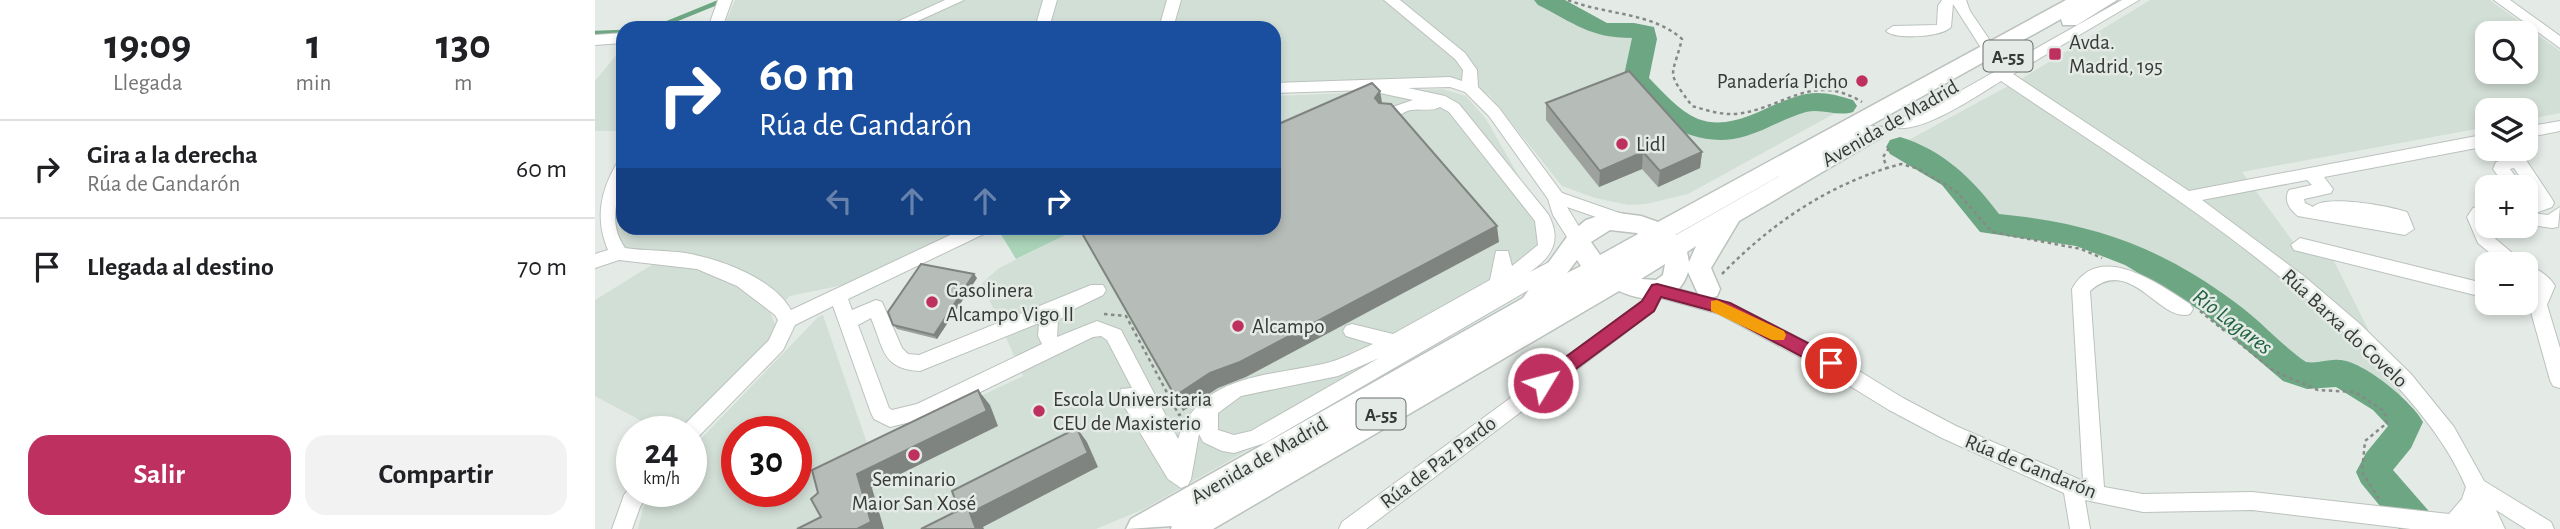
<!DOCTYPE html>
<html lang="es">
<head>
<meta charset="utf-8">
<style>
  body { margin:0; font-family:"Alegreya Sans",sans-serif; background:#f2f2f2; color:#202124; height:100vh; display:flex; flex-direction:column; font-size:26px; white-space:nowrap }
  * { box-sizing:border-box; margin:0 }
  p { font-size:23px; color:#757577 }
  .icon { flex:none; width:38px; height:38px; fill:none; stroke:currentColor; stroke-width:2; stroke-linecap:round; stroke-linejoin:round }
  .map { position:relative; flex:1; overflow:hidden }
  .sheet { display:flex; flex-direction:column; background:#fff; width:595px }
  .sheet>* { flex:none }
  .guide { position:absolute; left:21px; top:21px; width:665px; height:214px; border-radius:21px; box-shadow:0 4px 10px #0003; background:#1a4fa0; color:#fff; overflow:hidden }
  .controls { position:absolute; left:1880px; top:21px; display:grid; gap:14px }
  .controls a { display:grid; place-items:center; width:63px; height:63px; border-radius:14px; background:#fff; box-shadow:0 4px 10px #0003; font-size:35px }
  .speed { position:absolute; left:21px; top:416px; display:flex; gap:14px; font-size:35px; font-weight:700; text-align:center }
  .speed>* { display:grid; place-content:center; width:91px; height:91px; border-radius:50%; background:#fff; box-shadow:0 4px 10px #0003; line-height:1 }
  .speed small { font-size:18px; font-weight:400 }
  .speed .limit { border:10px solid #d22; background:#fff; color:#111 }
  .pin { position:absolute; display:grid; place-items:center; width:60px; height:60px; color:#fff; margin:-30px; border:4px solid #fff; border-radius:50%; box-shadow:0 2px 7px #0007 }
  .me { position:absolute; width:77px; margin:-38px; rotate:53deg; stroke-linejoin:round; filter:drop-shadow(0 0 5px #0008) }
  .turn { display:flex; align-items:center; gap:24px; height:147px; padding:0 28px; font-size:32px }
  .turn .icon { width:91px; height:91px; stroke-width:2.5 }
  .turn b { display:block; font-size:49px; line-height:60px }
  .lanes { display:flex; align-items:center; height:66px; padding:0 28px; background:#0003; justify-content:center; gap:35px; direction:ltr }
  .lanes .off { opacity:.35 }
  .eta { display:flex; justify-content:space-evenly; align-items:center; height:119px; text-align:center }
  .eta b { font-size:42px; font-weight:600; line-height:49px }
  .button { display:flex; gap:14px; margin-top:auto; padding:14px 28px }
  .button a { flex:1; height:80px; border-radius:21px; background:#be305f; color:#fff; font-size:28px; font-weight:600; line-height:80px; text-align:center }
  .button a+a { background:#f2f2f2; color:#202124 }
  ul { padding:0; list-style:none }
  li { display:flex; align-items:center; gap:21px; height:98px; padding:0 28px; border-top:2px solid #e0e0e0 }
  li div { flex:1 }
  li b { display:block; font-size:26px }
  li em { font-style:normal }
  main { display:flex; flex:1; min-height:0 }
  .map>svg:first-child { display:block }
</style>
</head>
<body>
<main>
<section class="sheet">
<div class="eta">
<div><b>19:09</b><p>Llegada</p></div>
<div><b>1</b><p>min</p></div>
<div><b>130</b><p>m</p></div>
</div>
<ul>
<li><svg class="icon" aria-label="right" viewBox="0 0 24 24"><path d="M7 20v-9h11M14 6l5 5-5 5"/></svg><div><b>Gira a la derecha</b><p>Rúa de Gandarón</p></div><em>60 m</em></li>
<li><svg class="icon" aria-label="arrive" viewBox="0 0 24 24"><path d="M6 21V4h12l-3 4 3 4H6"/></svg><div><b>Llegada al destino</b></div><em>70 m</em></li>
</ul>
<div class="button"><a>Salir</a><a>Compartir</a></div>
</section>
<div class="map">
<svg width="1965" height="529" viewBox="0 0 1965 529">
  <rect width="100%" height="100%" fill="#e4ebe6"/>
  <g fill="#d2dfd6" fill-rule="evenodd">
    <polygon points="140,0 943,0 1000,32 1044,35 1037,59 1042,57 1036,70 1040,79 1099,130 1140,136 1163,131 1201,111 1222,104 1246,110 1093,194 1051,204 1033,205 1000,198 967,186 895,96 870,79 679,82 679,28 128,28"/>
    <path d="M1555,0H1895L1965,51V113L1930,120V110H1892V127L1647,172L1702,247L1737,257L1808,399L1743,366L1724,370L1706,368L1612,290L1517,243L1481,230L1400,219L1370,178L1346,160L1308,143L1426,79ZM1892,33H1930V72H1892Z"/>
    <polygon points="28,47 28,131 0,131 0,81"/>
    <path d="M848,89L871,96L891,119L956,232L867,328L549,509L501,529H43L48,508L58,492H96V449L223,317L228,315L274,449L428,376L387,283L404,268L485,228H679V96ZM142,432H201V492H142Z"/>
    <polygon points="28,167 28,228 372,228 258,283 195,296 176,314 181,328 168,348 87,432 67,432 0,396 0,300 68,258 35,256 14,241"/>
  </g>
  <polygon fill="#aad5b9" points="402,228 485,228 421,259"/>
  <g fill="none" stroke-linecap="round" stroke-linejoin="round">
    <g stroke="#6da682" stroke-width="4.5">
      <polyline points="60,28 129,0"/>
      <polyline points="0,33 28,32"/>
    </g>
    <g fill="#6da682" fill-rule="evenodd">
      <path d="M939,0H970L1012,23H1039L1059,27L1062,39L1054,78C1068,92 1084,111 1103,119C1141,133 1175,101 1211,94C1227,91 1242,95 1258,100L1262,106L1258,112C1242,117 1227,108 1211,112C1190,118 1171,130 1151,136C1103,151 1054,121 1028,80L1037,38C995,38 979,23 943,5Z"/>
      <path d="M1305,137C1348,150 1378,179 1404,214C1498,223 1564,246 1641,303C1666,321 1686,345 1711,362C1723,364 1733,359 1744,360C1767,360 1818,402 1828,422L1816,448L1798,470L1839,517L1844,529H1804L1766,483L1761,472L1771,453L1793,426L1778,410L1741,387L1712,389L1688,381L1606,311L1530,265L1481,246L1385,232L1347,185L1295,154L1291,147L1295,140Z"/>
    </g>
    <defs>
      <g id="minor">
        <polygon points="123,0 137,0 127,28 113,28"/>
        <polygon points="350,0 369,0 314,25 304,25 302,22"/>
        <polygon points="448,0 462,0 454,28 440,28"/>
        <polygon points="572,0 586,0 578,28 564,28"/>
        <path d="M789,0H805L870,53L882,70L883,87L904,108L967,193L1036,217L1038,221L1030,227L972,207L992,240L989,245H977L958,215L953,199L894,116L870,92L855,87L813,88L850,96L864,104L953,214C967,240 958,256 935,272L964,257L970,259L973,264L970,269L670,443L639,453L627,451L608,442L604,434L596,479L593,485L586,488L573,479L526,401L523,395L526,389L537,388L512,340L506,336L498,337L332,418L295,427L279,419L276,413L238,306L200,325L188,350L102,438L96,440V432H85L88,426L174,340L183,320L180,315L142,286L102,269L24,260L0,268V254L13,250C0,219 5,192 22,163L28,161C28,193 9,217 30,248C50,251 70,250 90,253C125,259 178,278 196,310L370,228H393L391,233L253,299L257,310L281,300L287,302L307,348L313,354L324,355L496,285H508L511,290L508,295L477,310L463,321L462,337L502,321L526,330L583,439C604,375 673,376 728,364C746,360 762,351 778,344L751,336L748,331L751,326L757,324L798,334L895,280L901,251H913L917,266L943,245L940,221L854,112L845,107C836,112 827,108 816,110C806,112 800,121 789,118L786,114L789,110L818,100L771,90L679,93V83L855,77L867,81L868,70L860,59ZM276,318C289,349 287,369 325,371L444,323L443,336L447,344L322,404L297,410L294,408L263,325ZM784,358L656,431L639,435L623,430V413L646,396L743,376Z"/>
        <path d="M1347,0H1371L1375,11L1402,51L1400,54H1390L1358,4L1356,27C1347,37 1300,40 1291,31L1298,26L1342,25L1343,6Z"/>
        <path d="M1527,0H1544L1418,74L1594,191L1892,134V146L1729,177L1738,189L1736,193L1709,199L1710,203L1718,207C1730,194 1794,206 1812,212L1819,229L1810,235L1703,216C1695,210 1688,200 1694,190L1717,185L1712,180L1607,200L1710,277L1765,324L1816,374L1859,427L1889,481L1956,522L1959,529H1931L1901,510L1910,529H1816L1657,510L1548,512L1490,500L1495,529H1475L1469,493L1347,438L1294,410L1229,370L1124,314L1066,298L1059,311L771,529H744L747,522L1047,301L1056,285L1062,283L1135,303L1243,358L1308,398L1361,426L1488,481L1477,289C1504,239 1565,285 1595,304L1598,309L1595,314C1565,324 1536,254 1495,291L1509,487L1548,494L1657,492L1854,514L1867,499L1871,487C1851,440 1816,400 1781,364C1670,250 1537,169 1406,81C1386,93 1311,146 1291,122L1299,117L1321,116Z"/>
        <polygon points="1899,0 1915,0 1965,36 1965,48"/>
        <polygon points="28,33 28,43 0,45 0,35"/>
        <polygon points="1965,121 1965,131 1930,138 1930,127"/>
        <polygon points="1923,155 1929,157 1957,199 1959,203 1957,207 1941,213 1930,209 1930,195 1939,198 1919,168 1915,169 1928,187 1911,187 1898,169 1901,162"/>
        <polygon points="1884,206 1892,206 1892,218 1889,218 1895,234 1930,264 1908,264 1883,243 1872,217 1878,208"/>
        <polygon points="1965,207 1963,227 1957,228 1930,224 1930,212 1953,215"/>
        <polygon points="1705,238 1892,284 1892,298 1699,250 1696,245"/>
        <path d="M1930,264C1940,267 1955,276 1960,286L1952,305L1965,348V388L1958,386L1955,380L1934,305L1941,288L1930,281Z"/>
        <polygon points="37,485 37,492 54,492 45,507 37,529 17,529 29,495"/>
      </g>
      <path id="highway" d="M1471,0H1522L1482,25H1468L1466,19L1274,126L1287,127L1290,132L1287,137L1144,221L1116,268L1125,289L1122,296L1113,299L1104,296L1093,272C1083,305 1051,303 1024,291L618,529H576L577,526L531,529L536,519L928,298L974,234L991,220L1015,212L1046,216L1063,222ZM1209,162L1081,235H1080ZM1015,230L1042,233L1043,234L1005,255L996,242ZM1101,246L1094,262L1092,252ZM982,260L986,266L972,273ZM1070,264L1068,275L1061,280L1046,279Z"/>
    </defs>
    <use href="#minor" stroke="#bbc2bd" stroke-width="2"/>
    <use href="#highway" stroke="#bbc2bd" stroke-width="3"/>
    <g stroke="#868a87" stroke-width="2.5" stroke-dasharray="3.5 3.5" stroke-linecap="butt">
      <path d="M973,0C1010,15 1057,12 1087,39C1077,79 1070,69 1097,106C1111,110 1126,115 1140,114C1190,109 1216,71 1267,102"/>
      <polyline points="1294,148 1288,157 1292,168 1306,164 1321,168 1348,183 1362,192 1397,232 1486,249 1507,258"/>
      <path d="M1127,274C1175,225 1227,189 1292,168"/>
      <polyline points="1605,311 1679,371 1723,390 1760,392 1789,411 1792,423 1770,441 1767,472 1784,499"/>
      <polyline points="509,314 531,316 584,415 587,414"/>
    </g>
    <use href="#minor" fill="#fff" fill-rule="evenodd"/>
    <use href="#highway" fill="#fff" fill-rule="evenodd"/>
  </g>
  <g fill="#9da29e">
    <polygon points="951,103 1107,152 1105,168 1063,187 1047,169 1004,187 951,120"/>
    <polygon points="382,278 342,339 302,329 298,325"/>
  </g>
  <g fill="#7f8481">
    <polygon points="785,91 788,108 780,98"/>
    <polygon points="1048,152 1047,169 1004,187 1005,171"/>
    <polygon points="1107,152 1105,168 1063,187 1065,171"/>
    <polygon points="902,226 904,242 651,377 623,388 588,411 580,396 615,373"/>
    <polygon points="379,274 382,278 342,339 339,335"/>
    <polygon points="383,390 395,405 403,426 277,488 289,529 262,529 262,474"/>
    <polygon points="482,428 492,442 503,467 388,527 389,529 381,529 375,513"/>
  </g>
  <g fill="#b6bcb8" stroke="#7f8481" stroke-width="2">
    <polygon points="1034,71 1107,152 1065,171 1048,152 1005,171 951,103"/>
    <polygon points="777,83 785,91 780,98 784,103 796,104 902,226 645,362 615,373 580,396 484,228 679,228 679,126"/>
    <polygon points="326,264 379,274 339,335 298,325 293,312"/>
    <polygon points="383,390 392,411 262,474 276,522 262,529 202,529 226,517 216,499 223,493 217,470"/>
    <polygon points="482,428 493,453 375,513 381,529 326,529 364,510 357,491"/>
  </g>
  <polygon fill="#be305f" stroke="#7c1f3e" stroke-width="2" points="1062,284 1135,303 1242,358 1245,363 1236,371 1230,369 1125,313 1066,297 1059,311 955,388 942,388 940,383 942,378 1047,301 1057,285"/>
  <polygon fill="#f59e0b" points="1122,300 1189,331 1191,335 1189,340 1177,340 1116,311 1116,301"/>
  <g fill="#be305f" stroke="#e4ebe6" stroke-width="2.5">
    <rect x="1453" y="47" width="14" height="14" rx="3.5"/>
    <circle cx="1267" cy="81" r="7"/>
    <circle cx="1027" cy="144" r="7"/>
    <circle cx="337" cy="302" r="7"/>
    <circle cx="643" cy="326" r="7"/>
    <circle cx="444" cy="411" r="7"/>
    <circle cx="319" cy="455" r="7"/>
  </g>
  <g text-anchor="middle" stroke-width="5" stroke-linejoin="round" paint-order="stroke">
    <g fill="#e4ebe6" stroke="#6b6e6c" stroke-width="2">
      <rect x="1388.5" y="40.5" width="49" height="31" rx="5"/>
      <rect x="761.5" y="398.5" width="49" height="31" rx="5"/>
    </g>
    <g font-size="19" font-weight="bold" fill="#373937">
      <text x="1413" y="63">A-55</text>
      <text x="786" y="421">A-55</text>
    </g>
    <g font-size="21" fill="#373937" stroke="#e4ebe6" text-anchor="start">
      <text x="1474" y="49">Avda.<tspan x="1474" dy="24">Madrid, 195</tspan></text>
      <text x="1253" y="88" text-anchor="end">Panadería Picho</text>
      <text x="1041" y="151">Lidl</text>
      <text x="351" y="297">Gasolinera<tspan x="351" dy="24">Alcampo Vigo II</tspan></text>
      <text x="657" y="333">Alcampo</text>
      <text x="458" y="406">Escola Universitaria<tspan x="458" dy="24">CEU de Maxisterio</tspan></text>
      <text x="319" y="486" text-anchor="middle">Seminario<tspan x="319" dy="24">Maior San Xosé</tspan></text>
    </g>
    <g font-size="21" fill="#373937" stroke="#e4ebe6">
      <text transform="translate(1295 123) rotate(-30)" y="7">Avenida de Madrid</text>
      <text transform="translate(1750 328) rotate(43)" y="7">Rúa Barxa do Covelo</text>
      <text transform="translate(664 460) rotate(-30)" y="7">Avenida de Madrid</text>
      <text transform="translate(843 462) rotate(-37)" y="7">Rúa de Paz Pardo</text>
      <text transform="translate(1436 466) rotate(22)" y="7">Rúa de Gandarón</text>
    </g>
    <g font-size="23" font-style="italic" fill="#20613e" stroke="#e4ebe6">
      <text transform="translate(1638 321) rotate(37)" y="8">Río Lagares</text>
    </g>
  </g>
</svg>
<div class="controls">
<a><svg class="icon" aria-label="search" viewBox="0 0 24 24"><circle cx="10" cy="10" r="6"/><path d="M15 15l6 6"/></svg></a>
<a><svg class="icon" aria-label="layers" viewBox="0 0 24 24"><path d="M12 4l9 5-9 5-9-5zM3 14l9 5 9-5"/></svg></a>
<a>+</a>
<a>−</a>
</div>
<div class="speed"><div>24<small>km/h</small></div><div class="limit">30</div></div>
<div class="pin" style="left:1236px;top:363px;background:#d93025"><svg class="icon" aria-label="arrive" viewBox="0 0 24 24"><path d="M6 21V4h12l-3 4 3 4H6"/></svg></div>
<svg class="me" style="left:948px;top:383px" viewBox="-20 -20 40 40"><circle r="17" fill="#be305f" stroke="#fff" stroke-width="3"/><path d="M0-11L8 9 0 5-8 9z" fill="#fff"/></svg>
<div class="guide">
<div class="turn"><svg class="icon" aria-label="right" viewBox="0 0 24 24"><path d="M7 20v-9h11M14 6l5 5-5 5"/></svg><div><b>60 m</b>Rúa de Gandarón</div></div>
<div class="lanes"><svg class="icon off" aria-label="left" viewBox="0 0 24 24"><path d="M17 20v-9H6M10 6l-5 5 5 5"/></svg><svg class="icon off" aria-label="ahead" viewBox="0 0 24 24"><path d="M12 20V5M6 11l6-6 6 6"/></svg><svg class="icon off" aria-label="ahead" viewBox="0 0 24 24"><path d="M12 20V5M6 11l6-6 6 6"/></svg><svg class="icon" aria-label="right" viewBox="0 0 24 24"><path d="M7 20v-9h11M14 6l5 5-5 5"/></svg></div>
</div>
</div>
</main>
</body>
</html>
